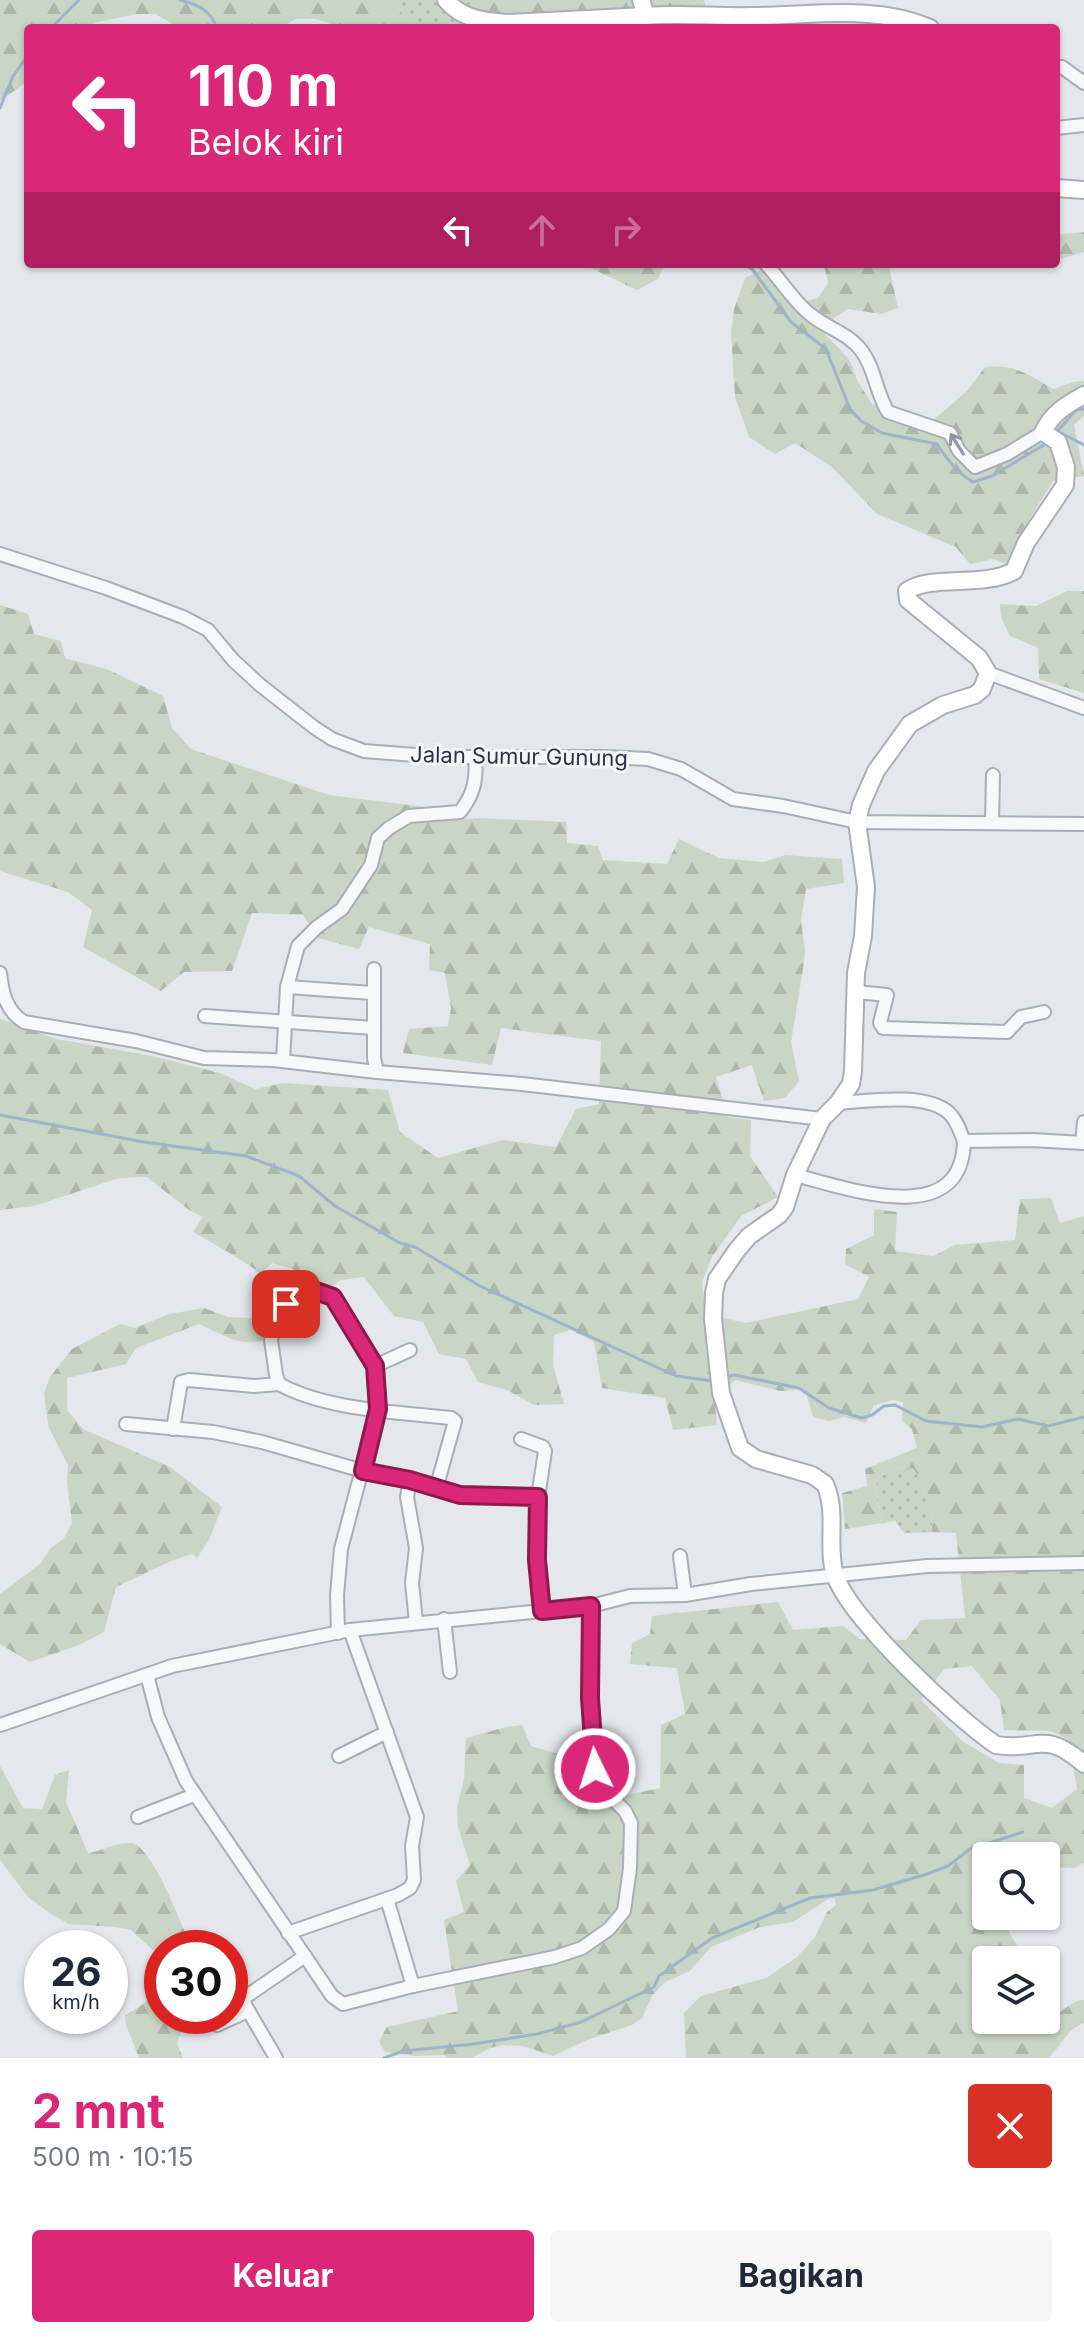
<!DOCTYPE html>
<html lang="id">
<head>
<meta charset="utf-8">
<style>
  body { margin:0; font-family:Inter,sans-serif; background:#f6f6f7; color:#1f2937; height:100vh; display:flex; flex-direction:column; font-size:30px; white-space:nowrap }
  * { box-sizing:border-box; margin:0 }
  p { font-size:26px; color:#747a83 }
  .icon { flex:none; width:44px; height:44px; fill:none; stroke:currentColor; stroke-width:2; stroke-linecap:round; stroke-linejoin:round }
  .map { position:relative; height:2058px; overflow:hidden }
  .drawer { display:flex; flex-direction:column; background:#fff; flex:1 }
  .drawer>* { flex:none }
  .banner { position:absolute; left:24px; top:24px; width:1036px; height:244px; border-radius:8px; box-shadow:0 2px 6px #0004; background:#db2777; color:#fff; overflow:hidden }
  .fabs { position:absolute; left:972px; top:1842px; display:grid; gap:16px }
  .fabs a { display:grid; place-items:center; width:88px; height:88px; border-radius:8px; background:#fff; box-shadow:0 2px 6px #0004; font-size:40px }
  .speed { position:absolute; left:24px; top:1930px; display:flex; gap:16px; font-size:40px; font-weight:700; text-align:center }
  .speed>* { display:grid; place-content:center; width:104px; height:104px; border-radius:50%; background:#fff; box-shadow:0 2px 6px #0004; line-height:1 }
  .speed small { font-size:20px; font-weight:400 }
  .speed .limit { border:12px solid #d22; background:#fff; color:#111 }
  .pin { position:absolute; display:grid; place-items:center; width:68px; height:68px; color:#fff; margin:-34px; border-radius:16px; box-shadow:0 4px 12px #0006 }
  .me { position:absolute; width:88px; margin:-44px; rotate:356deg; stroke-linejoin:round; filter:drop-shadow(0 0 6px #0008) }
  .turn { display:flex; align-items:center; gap:28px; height:168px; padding:0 32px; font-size:36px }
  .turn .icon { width:104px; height:104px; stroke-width:2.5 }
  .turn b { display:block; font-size:56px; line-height:68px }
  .lanes { display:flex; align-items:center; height:76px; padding:0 32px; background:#0003; justify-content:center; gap:40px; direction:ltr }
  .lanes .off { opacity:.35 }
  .round { display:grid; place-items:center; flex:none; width:84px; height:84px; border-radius:8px; background:#f6f6f7 }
  .overview { display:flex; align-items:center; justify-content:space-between; height:136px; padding:0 32px }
  h1 { font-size:48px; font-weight:700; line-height:60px; color:#db2777 }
  .action { display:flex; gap:16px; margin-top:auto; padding:16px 32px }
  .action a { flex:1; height:92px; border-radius:8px; background:#db2777; color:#fff; font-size:32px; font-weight:700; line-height:92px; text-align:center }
  .action a+a { background:#f6f6f7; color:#1f2937 }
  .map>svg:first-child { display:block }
</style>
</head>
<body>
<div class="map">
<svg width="1084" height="2058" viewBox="0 0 1084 2058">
  <defs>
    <pattern id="grass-dots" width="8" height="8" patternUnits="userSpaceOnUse" patternTransform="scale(2)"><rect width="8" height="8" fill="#c9d6c5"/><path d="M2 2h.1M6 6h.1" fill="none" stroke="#adb8ab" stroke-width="1.8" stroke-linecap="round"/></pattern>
    <pattern id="forest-firs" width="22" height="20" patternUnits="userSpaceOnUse" patternTransform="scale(2)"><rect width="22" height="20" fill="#c9d6c5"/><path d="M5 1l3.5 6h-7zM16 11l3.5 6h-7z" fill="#adb8ab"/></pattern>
  </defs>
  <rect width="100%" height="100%" fill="#e4e7ec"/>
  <g fill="url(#grass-dots)">
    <polygon points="394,0 484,0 473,28 411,28"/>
    <path d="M898,1467L915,1469C927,1490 933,1509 932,1532L904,1533L895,1521L882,1523L875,1491L878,1478Z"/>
  </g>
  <g fill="url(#forest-firs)" fill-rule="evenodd">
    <polygon points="0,0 394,0 411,28 337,28 332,24 315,19 296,19 279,28 180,28 155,14 137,14 93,23 88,28 28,28 28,81 0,101"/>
    <polygon points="484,0 704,0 706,7 680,28 473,28"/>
    <polygon points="1084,232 1084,252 1056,260 1056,235"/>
    <polygon points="582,264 665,264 658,279 637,290"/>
    <path d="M824,264H901L889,267L898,308L881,314L848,309L819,328L849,359L858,382L872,404L931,422L967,391L985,367C1013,363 1030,375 1053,389L1073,382L1084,381V416L1074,425L1084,476L1053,481L1016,541L1015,549L1006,564L993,559L970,564L956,547L877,514L832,467L795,443L775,454L749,437L735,397L731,333L734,309L745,278L761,270L773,281L792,305L818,298L828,283Z"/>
    <polygon points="1067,591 1084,591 1084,693 1039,679 1038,648 1010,636 1001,617 1000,604 1036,606"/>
    <path d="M0,605L28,614L34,634L61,641L65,658L109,670L163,696L172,728L191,749L329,795L425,807L434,821L479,818L566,822L567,843L598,846L603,860L667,864L679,839L719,858L764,862L785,855L842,859L844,883L806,889L801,920L805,951L803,969L791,1042L799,1081L785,1098L764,1101L752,1065L716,1077L728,1117L751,1120L750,1156L778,1197L741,1216L712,1257L702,1282L706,1314L746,1323L858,1299L869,1277L845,1264L846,1249L874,1235V1209L897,1212L895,1251L933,1256L955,1245L1015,1240L1020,1199L1051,1198L1060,1223L1084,1216V1863L1074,1868L1046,1867V1856H986V1916H1008L1007,1928L1024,1958L986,1960V2020H1046V2016C1060,2018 1067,2001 1084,2000V2023C1065,2030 1063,2045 1048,2058H686L684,2013L701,1996L766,1978L797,1957L815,1937L827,1912L836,1905L835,1899L830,1898L793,1922L760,1927L711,1947L690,1971L665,1982L652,1996L642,2018L632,2025L587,2040L553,2056L523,2046L502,2045L490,2048L472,2058H449L443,2055L415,2056L385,2052L379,2041L387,2027L458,2011L444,1920L464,1912L456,1881L470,1865L458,1827L457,1807L464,1779L466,1738L506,1727L522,1725L531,1746L576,1759L594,1802L660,1788L661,1725L685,1714L677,1668L630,1664L632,1643L650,1634L652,1616L778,1602L793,1630L843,1626L860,1639L906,1640L921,1620L965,1618L956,1533L932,1532C933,1509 927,1490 914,1469L898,1467L878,1478L875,1491L882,1523L845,1529L842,1493L867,1486L865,1469L917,1448L912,1429L902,1421L903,1402L893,1400L874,1405L866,1423L844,1417L829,1421L813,1417L807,1396L799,1390L780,1391L736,1380L714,1394L717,1425L673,1430L665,1398L602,1388L594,1342L571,1330L554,1335L553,1365L564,1404L534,1405L507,1390L478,1382L466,1359L439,1354L423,1322L394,1316L364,1277L341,1280L318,1296L293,1269L272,1263L260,1274C254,1266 205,1239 193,1232L203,1217L189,1210L147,1177L119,1178L34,1206L0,1210V1019L57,1039L152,1056L220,1073L255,1089L283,1083L388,1090L400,1132L438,1158L503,1140L556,1147L576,1109L599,1104L601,1041L501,1028L492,1065L403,1053L409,1029L448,1026L451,1008L445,973L429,970L430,944L369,927L359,949L318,938L303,915L252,913L232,971L184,972L161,991L83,947L92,910L68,892L0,871ZM972,1666L1000,1700L1004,1730L1051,1731L1069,1740L1077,1789L1052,1808L1024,1798V1765L999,1763L962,1741L921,1700L944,1669Z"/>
    <path d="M298,1290L306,1303L297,1309L289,1334C243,1348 242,1344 199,1324L136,1348L126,1364L67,1378V1410L83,1429L170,1467L222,1507L209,1540L197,1558L192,1554L171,1561L116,1587L104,1632L79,1645L30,1662L0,1644V1594L40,1564L50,1549L64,1538L72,1523L67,1483L68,1465L49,1428L46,1410L44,1393L50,1377L72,1349L120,1324L135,1328L169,1314L204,1308L228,1317L253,1318L271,1295L277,1299Z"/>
    <path d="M0,1766L23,1808L42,1809L55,1775L69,1770L66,1802L88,1853C101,1851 118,1842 131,1843C152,1844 183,1929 192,1948H162V1969L155,1952L131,1930L116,1927L69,1924L51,1914L28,1897L0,1860Z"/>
    <path d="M162,1975V2016H212L181,2031L177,2044L183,2058H139L126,2025L125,2015C144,2005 157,1996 162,1975Z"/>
  </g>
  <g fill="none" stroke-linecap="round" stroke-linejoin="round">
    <g stroke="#9fb4cc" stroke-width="3">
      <path d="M180,0C199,5 210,10 217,28"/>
      <polyline points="51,28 79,0"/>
      <polyline points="0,108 13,76 28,55"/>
      <path d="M743,264L752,269L791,322L826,349L850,409L861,421L882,433L937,444C947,459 957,473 973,482L992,476L1047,443"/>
      <polyline points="1059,432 1084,445"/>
      <polyline points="1055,434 1076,410 1084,409"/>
      <polyline points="0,1115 144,1142 246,1156 299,1176 335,1206 400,1243 415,1247 480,1286 676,1376 713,1381"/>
      <polyline points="724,1378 734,1375 799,1388 829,1408 862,1418 872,1415 884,1406 895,1405 926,1421 982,1427 1018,1419 1048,1426 1084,1417"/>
      <polyline points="384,2058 403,2051 474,2044 537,2034 581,2022 654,1987 659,1976 712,1938 810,1898 873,1890 927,1874 948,1866 970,1849 1023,1832"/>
    </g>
    <defs>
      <g id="street">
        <polyline points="1056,67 1062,67 1084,83"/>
        <polyline points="1056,128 1084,125"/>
        <path d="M766,264C781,280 794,302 811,315C827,328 848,333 861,350C875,368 876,393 888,412L950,433L959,451L975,467L1007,454L1043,432"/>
        <polyline points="0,554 106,588 183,617 208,630 233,660 260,685 315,728 332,739 364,751 441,757 605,757 648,759 681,769 733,799 783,806 857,822 1084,824"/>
        <polyline points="988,673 1084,708"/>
        <polyline points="992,823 993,775"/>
        <polyline points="374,969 374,1058 377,1072 522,1084 822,1119"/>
        <path d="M0,973C2,992 6,1011 24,1022L136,1041L204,1058L273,1060L377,1072"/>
        <polyline points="287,987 372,993"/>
        <polyline points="856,992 887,995 880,1023 883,1028 1007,1032 1021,1017 1044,1012"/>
        <polyline points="205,1016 373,1028"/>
        <path d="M283,1061L287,987L298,946L317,927L342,909L371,865L378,838L389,828L409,816L460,812C474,794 477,780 475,757"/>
        <path d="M838,1103C867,1101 926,1092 949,1113C957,1120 960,1132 964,1141"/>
        <polyline points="1082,1143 1084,1122"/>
        <path d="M795,1175C847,1188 962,1231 964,1141L1032,1140L1084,1143"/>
        <polyline points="375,1366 410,1350"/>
        <polyline points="126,1424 213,1432 262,1442 363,1471 410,1480 460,1495 538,1497"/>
        <polyline points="173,1429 181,1382 189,1380 254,1386 279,1384"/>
        <polyline points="521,1439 543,1447 545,1451 538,1497 537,1560 542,1611"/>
        <polyline points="410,1480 407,1497 416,1548 412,1583 416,1622"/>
        <polyline points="680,1556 685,1595"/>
        <polyline points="444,1619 450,1672"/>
        <path d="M338,1633L337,1595L341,1549L378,1409L375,1366L333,1297L324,1292L307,1293L286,1304L277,1315L271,1340L276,1375L279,1384C326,1410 398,1412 451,1418L455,1421L436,1489"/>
        <polyline points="147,1675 158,1717 186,1781 332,1996 343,2004 413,1986 555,1957 582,1948 609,1929 624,1911 630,1868 631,1823 625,1811 609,1795 595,1769 590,1698 591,1606"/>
        <polyline points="0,1725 172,1666 350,1630 542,1611 591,1606 630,1596 685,1595 751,1584 927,1566 1084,1563"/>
        <polyline points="339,1756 387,1732"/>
        <polyline points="138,1817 194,1795"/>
        <polyline points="387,1899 413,1986"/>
        <polyline points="288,1933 398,1895 410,1888 414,1880 412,1846 417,1817 350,1630"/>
        <polyline points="217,2025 248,2011"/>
        <polyline points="276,2058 245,2005 244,1998 305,1956"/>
      </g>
      <g id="secondary">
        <path d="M446,0C462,19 483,21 506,23L646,16"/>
        <path d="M641,0L646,16C681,13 717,17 752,16C812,16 875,4 930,28"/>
        <polyline points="1056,188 1084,190"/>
        <path d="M1084,395C1066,405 1052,413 1043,432L1058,442L1066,467L1065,485L1026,543L1014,571C984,588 930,574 907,591L908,600L979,658L988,673L982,689L975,695L943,705L910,724L876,771L861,805L857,822L866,887L863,936L856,973L853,1071L851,1084L838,1103L822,1119L795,1175L785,1207L779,1215L749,1236L737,1250L717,1279L714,1293L713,1319L721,1393L740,1448L756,1459L812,1475L825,1484C838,1513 826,1546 835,1575C850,1619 956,1718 996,1745C1038,1752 1042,1728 1084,1764"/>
      </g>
    </defs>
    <use href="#street" stroke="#a9aeb7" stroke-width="16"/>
    <use href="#secondary" stroke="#a9aeb7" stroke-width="20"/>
    <use href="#street" stroke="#f7f8fa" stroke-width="12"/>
    <use href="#secondary" stroke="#fff" stroke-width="16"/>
  </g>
  <defs><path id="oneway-shaft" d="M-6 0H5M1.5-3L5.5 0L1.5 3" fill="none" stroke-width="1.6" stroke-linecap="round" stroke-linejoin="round" transform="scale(2)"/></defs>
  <use stroke="#9196a0" href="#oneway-shaft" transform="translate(957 444) rotate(-122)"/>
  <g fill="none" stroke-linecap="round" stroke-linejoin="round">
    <defs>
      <polyline id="route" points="286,1304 307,1293 316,1291 333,1297 375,1366 378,1409 363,1471 410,1480 460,1495 538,1497 537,1560 542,1611 591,1606 590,1698 595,1769"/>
    </defs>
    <use href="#route" stroke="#8e194d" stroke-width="20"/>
    <use href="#route" stroke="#db2777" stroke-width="14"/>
  </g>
  <g text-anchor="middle" stroke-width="6" stroke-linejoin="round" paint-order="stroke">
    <g font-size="22" fill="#2b3445" stroke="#f4f6f9">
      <text transform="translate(519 756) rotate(1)" y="8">Jalan Sumur Gunung</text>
    </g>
  </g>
</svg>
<div class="fabs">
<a><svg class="icon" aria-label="search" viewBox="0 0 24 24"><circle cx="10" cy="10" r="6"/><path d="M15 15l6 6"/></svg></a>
<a><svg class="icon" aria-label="layers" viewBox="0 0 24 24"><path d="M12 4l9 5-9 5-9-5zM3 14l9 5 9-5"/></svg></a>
</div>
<div class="speed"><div>26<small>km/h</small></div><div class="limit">30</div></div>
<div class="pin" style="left:286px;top:1304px;background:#d93025"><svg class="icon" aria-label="arrive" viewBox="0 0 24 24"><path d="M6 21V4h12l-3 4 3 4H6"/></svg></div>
<svg class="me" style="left:595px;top:1769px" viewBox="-20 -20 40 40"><circle r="17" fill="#db2777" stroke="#fff" stroke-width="3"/><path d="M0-11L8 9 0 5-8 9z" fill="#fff"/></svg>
<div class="banner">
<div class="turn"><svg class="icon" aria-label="left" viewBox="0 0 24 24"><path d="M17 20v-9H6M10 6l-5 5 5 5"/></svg><div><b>110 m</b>Belok kiri</div></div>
<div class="lanes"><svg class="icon" aria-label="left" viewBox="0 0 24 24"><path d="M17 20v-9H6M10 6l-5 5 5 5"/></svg><svg class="icon off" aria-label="ahead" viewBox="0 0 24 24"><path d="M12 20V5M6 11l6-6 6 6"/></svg><svg class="icon off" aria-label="right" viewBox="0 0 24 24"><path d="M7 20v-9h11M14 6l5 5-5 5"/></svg></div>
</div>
</div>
<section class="drawer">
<div class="overview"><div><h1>2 mnt</h1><p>500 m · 10:15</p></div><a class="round" style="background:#d93025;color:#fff"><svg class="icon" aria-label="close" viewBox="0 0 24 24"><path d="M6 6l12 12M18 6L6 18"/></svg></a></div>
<div class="action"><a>Keluar</a><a>Bagikan</a></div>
</section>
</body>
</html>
